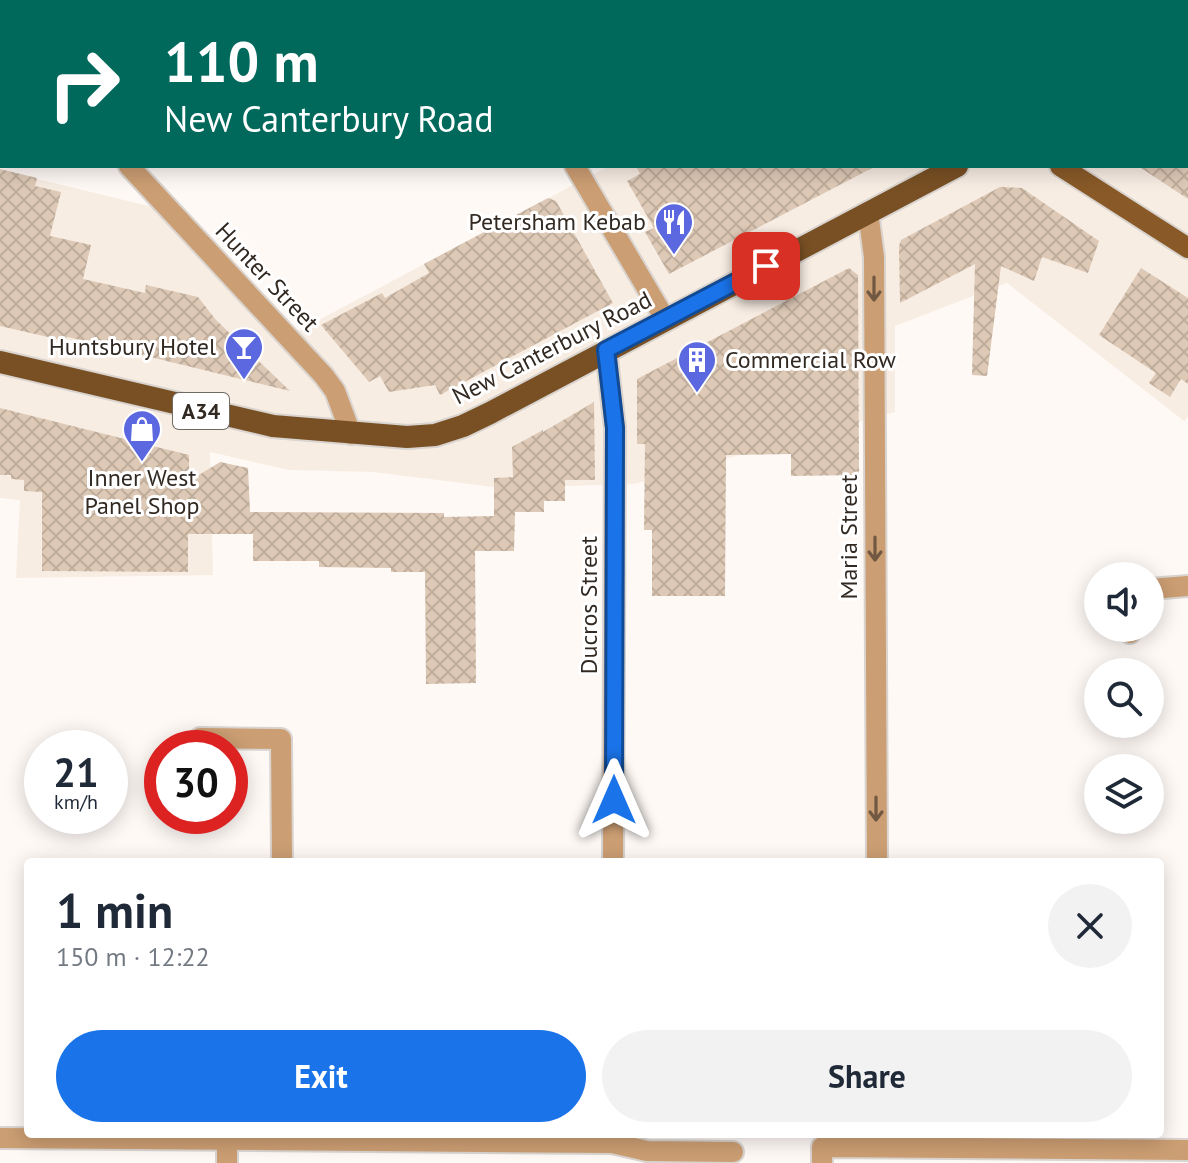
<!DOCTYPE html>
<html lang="en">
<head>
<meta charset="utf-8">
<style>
  body { margin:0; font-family:"PT Sans",sans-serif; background:#f2f2f3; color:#1f2937; height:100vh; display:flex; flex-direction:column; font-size:30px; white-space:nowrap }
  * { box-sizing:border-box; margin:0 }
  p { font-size:26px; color:#747a83 }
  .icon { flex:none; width:44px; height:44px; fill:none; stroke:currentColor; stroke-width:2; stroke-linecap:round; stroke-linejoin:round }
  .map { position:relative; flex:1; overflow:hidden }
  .side { position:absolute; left:24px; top:858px; width:1140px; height:280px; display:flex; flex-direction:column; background:#fff; border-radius:8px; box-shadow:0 4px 20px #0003 }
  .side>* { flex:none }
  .top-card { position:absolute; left:0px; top:0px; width:1188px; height:168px; box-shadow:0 4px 20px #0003; background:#00695c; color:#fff; overflow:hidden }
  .buttons { position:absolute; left:1084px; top:562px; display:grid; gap:16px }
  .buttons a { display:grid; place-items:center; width:80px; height:80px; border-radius:50%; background:#fff; box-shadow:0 4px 20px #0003; font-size:40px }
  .speed { position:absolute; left:24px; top:730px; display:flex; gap:16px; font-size:40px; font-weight:700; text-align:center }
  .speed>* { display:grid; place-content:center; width:104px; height:104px; border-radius:50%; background:#fff; box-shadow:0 4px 20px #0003; line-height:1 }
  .speed small { font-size:20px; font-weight:400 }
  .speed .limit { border:12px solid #d22; background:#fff; color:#111 }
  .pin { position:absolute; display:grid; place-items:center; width:68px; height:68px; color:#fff; margin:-34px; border-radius:16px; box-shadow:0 4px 12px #0006 }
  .me { position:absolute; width:88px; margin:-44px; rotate:0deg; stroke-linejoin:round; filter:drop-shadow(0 0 6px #0008) }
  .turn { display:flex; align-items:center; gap:28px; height:168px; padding:0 32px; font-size:36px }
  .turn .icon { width:104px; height:104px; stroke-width:2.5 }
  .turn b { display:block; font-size:56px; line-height:68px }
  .round { display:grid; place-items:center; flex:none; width:84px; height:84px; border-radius:42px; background:#f2f2f3 }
  .headline { display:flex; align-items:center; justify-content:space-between; height:136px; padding:0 32px }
  h1 { font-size:48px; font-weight:600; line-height:60px }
  .primary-button { display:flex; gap:16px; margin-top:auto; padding:16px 32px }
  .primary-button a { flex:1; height:92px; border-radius:48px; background:#1a73e8; color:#fff; font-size:32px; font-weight:600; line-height:92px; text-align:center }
  .primary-button a+a { background:#f2f2f3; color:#1f2937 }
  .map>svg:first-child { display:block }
</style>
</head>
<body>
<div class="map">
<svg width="1188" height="1163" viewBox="0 0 1188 1163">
  <defs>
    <pattern id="building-cross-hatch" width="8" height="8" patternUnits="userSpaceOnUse" patternTransform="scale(2)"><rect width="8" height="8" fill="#dec9b6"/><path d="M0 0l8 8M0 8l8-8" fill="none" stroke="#bfad9c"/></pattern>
  </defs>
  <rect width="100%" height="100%" fill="#fef9f5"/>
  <polygon fill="#f8ede3" points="926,0 1188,0 1188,417 1184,421 1007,283 895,326 895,412 634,484 502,488 373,472 289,470 210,452 213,575 16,578 20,500 0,498 0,170 190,216 298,331 609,166 1186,166 1186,2 922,2"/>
  <g fill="url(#building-cross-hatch)">
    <polygon points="636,166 876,166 669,274 645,232 654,228 627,181 640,174"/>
    <polygon points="1138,166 1188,166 1188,199"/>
    <polygon points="0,169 37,178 35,186 61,192 50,236 91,245 83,279 145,293 146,285 198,297 216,320 290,391 68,337 61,340 0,326"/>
    <polygon points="1000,187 1022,188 1099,241 1088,273 1042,257 1034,281 1001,266 987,376 972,375 975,264 900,303 899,246 901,240"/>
    <polygon points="548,198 556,201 613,303 440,395 435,385 389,392 380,376 369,382 321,325 382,293 385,298 429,273 424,264"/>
    <polygon points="849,268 858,275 859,475 791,476 791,454 726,455 725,596 652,596 652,530 644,530 645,444 637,444 637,379"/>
    <polygon points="1141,268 1188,298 1188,384 1181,379 1170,397 1149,383 1156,373 1099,335"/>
    <polygon points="594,402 595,480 565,480 565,501 544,501 544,512 515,512 514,551 475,551 476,683 426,684 425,572 391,572 391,568 319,567 319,561 253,561 253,534 188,534 188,572 42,571 42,492 24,491 24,480 11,479 11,475 0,475 0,408 189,455 189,481 220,462 248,468 250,512 444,513 444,517 494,516 494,478 513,477 512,447 543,430 543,432"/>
  </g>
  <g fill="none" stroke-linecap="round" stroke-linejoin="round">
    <defs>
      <g id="minor">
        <polyline points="19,0 20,2"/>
        <polyline points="478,0 479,2"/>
        <polyline points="129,166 324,376 335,391 351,434"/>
        <polyline points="575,166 665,319"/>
        <polyline points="868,212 874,257 877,862"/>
        <polyline points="606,350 615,428 613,862"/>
        <polyline points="1150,589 1188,586"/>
        <polyline points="1130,633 1131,628"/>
        <polyline points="200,738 281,739 282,862"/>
        <polyline points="0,1138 612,1143 647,1151 733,1152"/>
        <polyline points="227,1163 227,1142"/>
        <polyline points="822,1163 822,1147 1188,1150"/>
      </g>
      <g id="primary">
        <polyline points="913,0 914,2"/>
        <polyline points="1060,166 1188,248"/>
      </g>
      <g id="trunk">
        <polyline points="1186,79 1188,78"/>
        <polyline points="0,362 273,426 407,437 435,435 463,426 490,413 957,166"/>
      </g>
    </defs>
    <use href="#minor" stroke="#d9d4cf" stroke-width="24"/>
    <use href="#primary" stroke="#d9d4cf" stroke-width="24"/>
    <use href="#trunk" stroke="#d9d4cf" stroke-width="26"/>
    <use href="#minor" stroke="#cc9e73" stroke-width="20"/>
    <use href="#primary" stroke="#895a28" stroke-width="20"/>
    <use href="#trunk" stroke="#795024" stroke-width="22"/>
  </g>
  <defs><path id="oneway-shaft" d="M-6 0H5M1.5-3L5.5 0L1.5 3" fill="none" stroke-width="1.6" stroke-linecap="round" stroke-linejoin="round" transform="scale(2)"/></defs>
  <g stroke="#705842">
    <use href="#oneway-shaft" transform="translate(874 289) rotate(90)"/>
    <use href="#oneway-shaft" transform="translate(875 549) rotate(90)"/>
    <use href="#oneway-shaft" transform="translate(876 809) rotate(90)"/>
  </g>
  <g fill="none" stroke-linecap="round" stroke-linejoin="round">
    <defs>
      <polyline id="route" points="614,800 615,428 606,350 766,266"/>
    </defs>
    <use href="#route" stroke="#114b97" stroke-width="20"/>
    <use href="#route" stroke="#1a73e8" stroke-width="14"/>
  </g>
  <defs>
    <symbol id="restaurant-pin" viewBox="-11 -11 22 30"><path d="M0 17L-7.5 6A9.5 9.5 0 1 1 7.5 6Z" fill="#5b68df" stroke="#fff"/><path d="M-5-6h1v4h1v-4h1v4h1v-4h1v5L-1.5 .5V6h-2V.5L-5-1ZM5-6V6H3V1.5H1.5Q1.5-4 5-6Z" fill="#fff"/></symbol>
    <symbol id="bar-pin" viewBox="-11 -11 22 30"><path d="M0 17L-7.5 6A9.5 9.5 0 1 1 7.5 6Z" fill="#5b68df" stroke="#fff"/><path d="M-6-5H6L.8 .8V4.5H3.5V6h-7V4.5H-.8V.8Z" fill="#fff"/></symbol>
    <symbol id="building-pin" viewBox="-11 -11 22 30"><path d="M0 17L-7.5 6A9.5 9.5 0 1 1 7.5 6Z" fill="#5b68df" stroke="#fff"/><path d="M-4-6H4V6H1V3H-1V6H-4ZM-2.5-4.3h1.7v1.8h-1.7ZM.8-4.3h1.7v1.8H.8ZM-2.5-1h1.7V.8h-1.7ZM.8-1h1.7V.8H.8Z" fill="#fff"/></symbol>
    <symbol id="shop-pin" viewBox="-11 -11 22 30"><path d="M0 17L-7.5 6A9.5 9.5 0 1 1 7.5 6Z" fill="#5b68df" stroke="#fff"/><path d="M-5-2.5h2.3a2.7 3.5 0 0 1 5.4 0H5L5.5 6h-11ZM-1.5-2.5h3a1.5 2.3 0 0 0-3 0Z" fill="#fff"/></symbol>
  </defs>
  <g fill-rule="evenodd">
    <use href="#restaurant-pin" x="652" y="200" width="44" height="60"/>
    <use href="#bar-pin" x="222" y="325" width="44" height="60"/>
    <use href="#building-pin" x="675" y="338" width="44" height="60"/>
    <use href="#shop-pin" x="120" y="407" width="44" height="60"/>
  </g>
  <g text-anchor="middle" stroke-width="6" stroke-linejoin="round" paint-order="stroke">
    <rect fill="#fff" stroke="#706a64" stroke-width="2" x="173" y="393" width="56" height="36" rx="6"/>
    <g font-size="22" font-weight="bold" fill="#322a22">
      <text x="201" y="419">A34</text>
    </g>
    <g font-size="24" fill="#322a22" stroke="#fff" text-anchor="end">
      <text x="646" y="230">Petersham Kebab</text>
      <text x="216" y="355">Huntsbury Hotel</text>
      <text x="725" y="368" text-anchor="start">Commercial Row</text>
      <text x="142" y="486" text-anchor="middle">Inner West<tspan x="142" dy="28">Panel Shop</tspan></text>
    </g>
    <g font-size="24" fill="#322a22" stroke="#fff">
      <text transform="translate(267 277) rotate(47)" y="8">Hunter Street</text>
      <text transform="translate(552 348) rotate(-27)" y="8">New Canterbury Road</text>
      <text transform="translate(849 537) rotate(-90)" y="8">Maria Street</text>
      <text transform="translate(589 605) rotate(-90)" y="8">Ducros Street</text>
    </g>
  </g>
</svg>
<div class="buttons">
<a><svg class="icon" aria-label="sound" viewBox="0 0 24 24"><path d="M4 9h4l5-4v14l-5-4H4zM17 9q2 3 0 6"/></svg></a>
<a><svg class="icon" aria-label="search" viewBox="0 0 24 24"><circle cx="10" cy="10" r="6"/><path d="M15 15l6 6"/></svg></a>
<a><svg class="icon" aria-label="layers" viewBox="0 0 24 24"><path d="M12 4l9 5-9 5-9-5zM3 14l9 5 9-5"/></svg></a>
</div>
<div class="speed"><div>21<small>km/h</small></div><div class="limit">30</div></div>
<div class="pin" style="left:766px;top:266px;background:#d93025"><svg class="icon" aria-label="arrive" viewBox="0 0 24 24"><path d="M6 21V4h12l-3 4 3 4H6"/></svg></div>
<svg class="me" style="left:614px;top:800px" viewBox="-20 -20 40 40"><path d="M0-17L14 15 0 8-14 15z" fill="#1a73e8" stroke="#fff" stroke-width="4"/></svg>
<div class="top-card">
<div class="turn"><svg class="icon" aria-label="right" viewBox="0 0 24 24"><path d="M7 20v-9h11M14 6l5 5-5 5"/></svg><div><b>110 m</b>New Canterbury Road</div></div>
</div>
<section class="side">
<div class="headline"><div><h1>1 min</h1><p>150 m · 12:22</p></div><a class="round"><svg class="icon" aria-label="close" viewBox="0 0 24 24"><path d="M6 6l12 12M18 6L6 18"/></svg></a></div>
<div class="primary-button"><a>Exit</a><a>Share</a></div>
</section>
</div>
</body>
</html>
